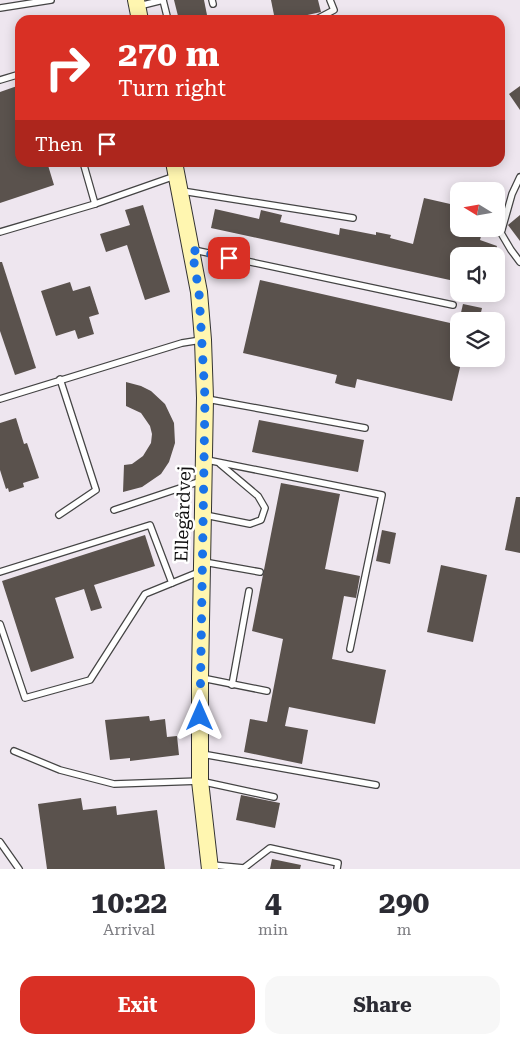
<!DOCTYPE html>
<html lang="en">
<head>
<meta charset="utf-8">
<style>
  body { margin:0; font-family:"Roboto Serif",serif; background:#f7f7f7; color:#2b2b33; height:100vh; display:flex; flex-direction:column; font-size:19px; white-space:nowrap }
  * { box-sizing:border-box; margin:0 }
  p { font-size:16px; color:#7c7c81 }
  .icon { flex:none; width:28px; height:28px; fill:none; stroke:currentColor; stroke-width:2; stroke-linecap:round; stroke-linejoin:round }
  .map { position:relative; height:869px; overflow:hidden }
  .panel { display:flex; flex-direction:column; background:#fff; flex:1 }
  .panel>* { flex:none }
  .top-card { position:absolute; left:15px; top:15px; width:490px; height:152px; border-radius:15px; box-shadow:0 2px 12px #0003; background:#d93025; color:#fff; overflow:hidden }
  .needle { width:32px; rotate:281deg }
  .fabs { position:absolute; left:450px; top:182px; display:grid; gap:10px }
  .fabs a { display:grid; place-items:center; width:55px; height:55px; border-radius:10px; background:#fff; box-shadow:0 2px 12px #0003; font-size:25px }
  .pin { position:absolute; display:grid; place-items:center; width:42px; height:42px; color:#fff; margin:-21px; border-radius:10px; box-shadow:0 2px 8px #0006 }
  .me { position:absolute; width:55px; margin:-28px; rotate:0deg; stroke-linejoin:round; filter:drop-shadow(0 0 4px #0008) }
  .turn { display:flex; align-items:center; gap:18px; height:105px; padding:0 20px; font-size:22px }
  .turn .icon { width:65px; height:65px; stroke-width:2.5 }
  .turn b { display:block; font-size:35px; line-height:42px }
  .then { display:flex; align-items:center; height:48px; padding:0 20px; background:#0003; gap:10px; font-size:19px }
  .eta { display:flex; justify-content:space-evenly; align-items:center; height:85px; text-align:center }
  .eta b { font-size:30px; font-weight:700; line-height:35px }
  .cta { display:flex; gap:10px; margin-top:auto; padding:10px 20px }
  .cta a { flex:1; height:58px; border-radius:15px; background:#d93025; color:#fff; font-size:20px; font-weight:700; line-height:58px; text-align:center }
  .cta a+a { background:#f7f7f7; color:#2b2b33 }
  .map>svg:first-child { display:block }
</style>
</head>
<body>
<div class="map">
<svg width="520" height="869" viewBox="0 0 520 869">
  <rect width="100%" height="100%" fill="#fffdf5"/>
  <path fill="#eee6ef" fill-rule="evenodd" d="M0,0H520V869H0ZM20,20H500V162H20ZM459,191H496V229H459ZM459,256H496V294H459ZM459,321H496V359H459Z"/>
  <g fill="#5a524d">
    <polygon points="174,0 204,0 208,20 179,20"/>
    <polygon points="271,0 318,0 321,12 285,20 275,20"/>
    <polygon points="20,85 20,162 47,162 54,185 0,203 0,92"/>
    <polygon points="520,86 520,110 509,94"/>
    <polygon points="424,198 459,206 459,229 483,229 480,240 497,246 494,256 459,256 459,282 211,228 215,209 259,219 261,210 282,215 280,222 339,235 340,228 376,235 376,232 391,235 390,238 413,244"/>
    <polygon points="143,205 170,292 145,300 127,245 106,252 100,234 130,225 125,210"/>
    <polygon points="520,215 520,241 508,225"/>
    <polygon points="0,262 2,262 36,368 15,375 0,331"/>
    <polygon points="260,280 459,325 459,359 462,359 452,401 357,379 355,388 341,385 335,383 337,375 243,353"/>
    <polygon points="70,282 73,291 90,286 99,314 89,317 94,334 78,339 75,330 56,336 41,291"/>
    <polygon points="463,304 482,308 479,321 459,321"/>
    <polygon points="126,382 141,386 151,391 165,404 174,423 175,443 169,462 161,474 142,487 123,492 124,465 132,464 143,456 151,443 152,434 150,426 141,413 126,406"/>
    <polygon points="16,418 24,444 27,443 39,478 23,483 24,487 9,492 8,488 6,489 0,470 0,423"/>
    <polygon points="259,420 364,440 358,472 252,452"/>
    <polygon points="281,483 340,494 325,569 360,576 356,598 344,596 332,659 386,670 375,724 289,707 285,726 308,730 302,764 244,752 250,719 267,722 283,639 252,631"/>
    <polygon points="516,497 520,497 520,553 505,550"/>
    <polygon points="382,530 396,533 390,564 376,561"/>
    <polygon points="145,535 155,566 94,585 102,608 91,611 84,589 55,598 74,658 31,672 2,581"/>
    <polygon points="441,565 487,575 473,642 427,632"/>
    <polygon points="149,716 150,721 165,719 167,737 177,736 179,755 130,761 130,758 110,760 105,720"/>
    <polygon points="241,795 280,803 275,828 236,820"/>
    <polygon points="81,798 83,810 116,806 117,815 157,810 165,869 47,869 38,804"/>
    <polygon points="272,859 301,865 300,869 270,869"/>
  </g>
  <g fill="none" stroke-linecap="round" stroke-linejoin="round">
    <defs>
      <g id="lane">
        <polyline points="163,0 168,20"/>
        <polyline points="212,0 213,4"/>
        <polyline points="139,6 163,0"/>
        <polyline points="0,8 51,0"/>
        <polyline points="315,20 334,10 330,0"/>
        <polyline points="0,80 20,74"/>
        <polyline points="83,162 95,204"/>
        <polyline points="520,177 512,194 501,233 511,250 520,262"/>
        <polyline points="182,191 353,218"/>
        <polyline points="0,232 95,204 175,176"/>
        <polyline points="194,250 453,305"/>
        <polyline points="0,399 182,343 201,340"/>
        <polyline points="207,399 365,428"/>
        <polyline points="207,460 382,495 350,649"/>
        <polyline points="114,510 201,481"/>
        <polyline points="59,515 96,490 60,379"/>
        <polyline points="205,515 250,524 261,520 265,508 258,496 220,464"/>
        <polyline points="204,562 260,572"/>
        <polyline points="0,572 150,525 172,583"/>
        <polyline points="0,624 25,698 90,680 145,594 199,572"/>
        <polyline points="202,678 267,691"/>
        <polyline points="232,685 249,591"/>
        <polyline points="14,751 60,770 114,784 200,781 274,797"/>
        <polyline points="202,754 376,785"/>
        <polyline points="0,842 19,869"/>
        <polyline points="212,865 244,868 270,848 338,863 337,869"/>
      </g>
      <g id="secondary">
        <polyline points="136,0 140,20"/>
        <polyline points="174,162 199,292 203,340 205,398 200,677 200,781 210,869"/>
      </g>
    </defs>
    <use href="#lane" stroke="#444" stroke-width="8"/>
    <use href="#secondary" stroke="#333" stroke-width="18"/>
    <use href="#lane" stroke="#fff" stroke-width="5.5"/>
    <use href="#secondary" stroke="#fff6b0" stroke-width="16"/>
  </g>
  <g fill="none" stroke-linecap="round" stroke-linejoin="round">
    <polyline stroke="#1a73e8" stroke-width="9" stroke-dasharray="0 16.2" points="200,716 205,398 199,292 192,250 229,258"/>
  </g>
  <g text-anchor="middle" stroke-width="5" stroke-linejoin="round" paint-order="stroke">
    <g font-size="18" fill="#111" stroke="#fff">
      <text transform="translate(183 514) rotate(-88)" y="6">Ellegårdvej</text>
    </g>
  </g>
</svg>
<div class="fabs">
<a><svg class="needle" viewBox="-14 -14 28 28"><path d="M0-13l5 13h-10z" fill="#e53935"/><path d="M0 13l5-13h-10z" fill="#7c7c81"/></svg></a>
<a><svg class="icon" aria-label="sound" viewBox="0 0 24 24"><path d="M4 9h4l5-4v14l-5-4H4zM17 9q2 3 0 6"/></svg></a>
<a><svg class="icon" aria-label="layers" viewBox="0 0 24 24"><path d="M12 4l9 5-9 5-9-5zM3 14l9 5 9-5"/></svg></a>
</div>
<div class="pin" style="left:229px;top:258px;background:#d93025"><svg class="icon" aria-label="arrive" viewBox="0 0 24 24"><path d="M6 21V4h12l-3 4 3 4H6"/></svg></div>
<svg class="me" style="left:200px;top:716px" viewBox="-20 -20 40 40"><path d="M0-17L14 15 0 8-14 15z" fill="#1a73e8" stroke="#fff" stroke-width="4"/></svg>
<div class="top-card">
<div class="turn"><svg class="icon" aria-label="right" viewBox="0 0 24 24"><path d="M7 20v-9h11M14 6l5 5-5 5"/></svg><div><b>270 m</b>Turn right</div></div>
<div class="then">Then<svg class="icon" aria-label="arrive" viewBox="0 0 24 24"><path d="M6 21V4h12l-3 4 3 4H6"/></svg></div>
</div>
</div>
<section class="panel">
<div class="eta">
<div><b>10:22</b><p>Arrival</p></div>
<div><b>4</b><p>min</p></div>
<div><b>290</b><p>m</p></div>
</div>
<div class="cta"><a>Exit</a><a>Share</a></div>
</section>
</body>
</html>
